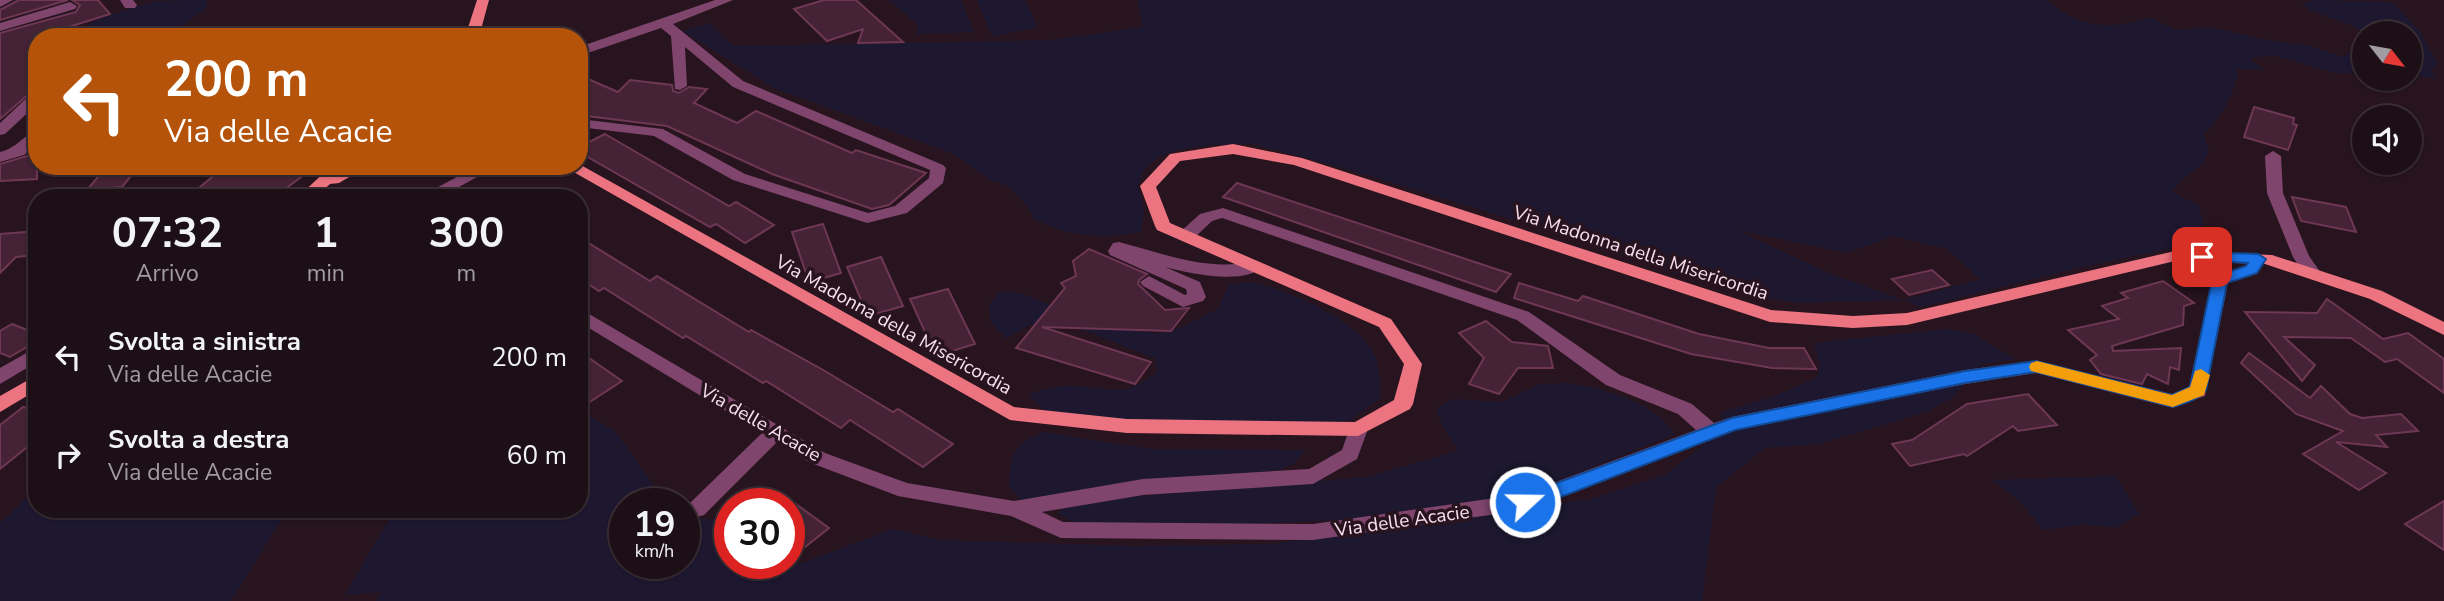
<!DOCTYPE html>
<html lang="it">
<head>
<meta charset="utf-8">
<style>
  body { margin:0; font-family:"Nunito Sans",sans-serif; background:#25181f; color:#f1f3f6; height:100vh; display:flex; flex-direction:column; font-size:26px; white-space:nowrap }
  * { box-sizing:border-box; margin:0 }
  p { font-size:23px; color:#a09ca1 }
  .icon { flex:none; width:38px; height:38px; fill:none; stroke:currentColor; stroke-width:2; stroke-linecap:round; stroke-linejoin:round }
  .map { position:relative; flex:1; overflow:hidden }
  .sheet { position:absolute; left:28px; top:189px; width:560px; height:329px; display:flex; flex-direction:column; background:#1d0f16; border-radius:28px; box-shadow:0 2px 5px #0004,0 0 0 2px #3b2f35 }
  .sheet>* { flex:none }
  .banner { position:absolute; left:28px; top:28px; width:560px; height:147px; border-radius:28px; box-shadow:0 2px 5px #0004,0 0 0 2px #3b2f35; background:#b45309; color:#fff; overflow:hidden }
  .needle { width:46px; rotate:121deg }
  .tools { position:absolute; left:2352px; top:21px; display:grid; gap:14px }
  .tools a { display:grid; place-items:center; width:70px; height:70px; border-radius:50%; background:#1d0f16; box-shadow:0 2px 5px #0004,0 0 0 2px #3b2f35; font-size:35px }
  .speed { position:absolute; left:609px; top:488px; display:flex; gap:14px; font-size:35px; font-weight:700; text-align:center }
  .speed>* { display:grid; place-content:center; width:91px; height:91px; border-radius:50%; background:#1d0f16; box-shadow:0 2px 5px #0004,0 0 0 2px #3b2f35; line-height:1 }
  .speed small { font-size:18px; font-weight:400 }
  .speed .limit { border:10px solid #d22; background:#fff; color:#111 }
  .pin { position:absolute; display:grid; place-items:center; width:60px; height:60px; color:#fff; margin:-30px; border-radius:14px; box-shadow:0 4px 10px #0006 }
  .me { position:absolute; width:77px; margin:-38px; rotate:69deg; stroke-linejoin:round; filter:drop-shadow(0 0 5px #0008) }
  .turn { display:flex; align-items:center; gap:24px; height:147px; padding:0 21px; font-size:32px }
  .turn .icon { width:91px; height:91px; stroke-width:2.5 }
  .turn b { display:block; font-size:49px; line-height:60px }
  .eta { display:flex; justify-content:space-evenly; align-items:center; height:119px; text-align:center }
  .eta b { font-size:42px; font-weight:700; line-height:49px }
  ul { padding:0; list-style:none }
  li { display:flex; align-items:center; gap:21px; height:98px; padding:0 21px }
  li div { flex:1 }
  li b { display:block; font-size:26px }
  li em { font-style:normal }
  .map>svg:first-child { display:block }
</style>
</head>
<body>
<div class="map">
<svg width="2444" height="601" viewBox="0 0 2444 601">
  <rect width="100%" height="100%" fill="#27141e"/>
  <g fill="#1d1830" fill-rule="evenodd">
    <polygon points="205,0 208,5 203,11 165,37 79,37 85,27 96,20 155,1"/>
    <polygon points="888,0 961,0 974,32 917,34 918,24"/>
    <polygon points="977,0 1025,0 1038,28 992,36"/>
    <path d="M1137,0H2047C2077,29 2113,30 2150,17L2175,30L2211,27L2257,38L2310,46L2343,57L2350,52L2364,49V73H2335L2276,56L2254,57L2252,61L2265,70L2238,69C2237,89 2220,122 2203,133L2209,150L2202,165L2181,180L2173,192L2199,206L2203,224L2191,244L2074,269L1921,307L1904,300L1795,303L1743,294L1668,272L1567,236L1353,171L1254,144L1211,145L1181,149L1161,156L1144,169L1138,185L1144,212L1141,232L1110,236L1086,235L1062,231L1034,219L1026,204L1008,186L990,180L954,154L774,88L682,31L710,23L733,46L1052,40L1143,27ZM1737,230L1847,253L1893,236L1947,249L1980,279L1904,300L1826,272Z"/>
    <polygon points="2315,0 2392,2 2419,30 2437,63 2436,68 2430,68 2437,79 2410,75 2410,33 2364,33 2352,25 2311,11 2303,5 2305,2"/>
    <path d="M1252,282C1288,290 1360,320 1375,356C1380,369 1380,384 1380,398L1351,420L1316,427L1131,422L1045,413L1029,394C1040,391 1051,387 1062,386C1100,384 1126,403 1157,371L1156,359C1127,349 1058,313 1030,325C1021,329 1016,335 1006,338L991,323L989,306L999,292L1020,293L1059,308L1130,329L1158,334L1180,328L1218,309L1229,284Z"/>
    <polygon points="1947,329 1973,334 2016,359 1982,364 1952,398 1926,412 1819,444 1764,448 1716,488 1702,601 376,601 381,592 345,595 395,509 579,509 579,410 615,431 667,504 625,504 625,564 684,564 684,517 730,521 730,564 789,564 789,557 799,564 893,529 940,540 1133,546 1272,544 1591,499 1665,475 1723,430 1721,412 1772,397 1816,378 1820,367 1814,343"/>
    <path d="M1568,383C1605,389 1653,401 1675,434L1542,487L1495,498L1345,520L1174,526L1077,525L1057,513L1067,506L1086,501L1366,477L1458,451L1442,424L1436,409L1453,399L1502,402L1540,384Z"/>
    <path d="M1043,432L1151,449L1305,450L1295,463L1281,469L1212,480L1020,500L1009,486C1010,454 1014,445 1043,432Z"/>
    <polygon points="2115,476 2139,513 2116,528 2083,524 2043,530 2021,502 1992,480"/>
    <polygon points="37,488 37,509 288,509 231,601 0,601 0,523"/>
  </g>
  <g fill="#452235" stroke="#6e3754" stroke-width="2">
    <polygon points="19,0 68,0 0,20 0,10"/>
    <polygon points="72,0 98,0 110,14 37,37 37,87 0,119 0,33 76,12 80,5"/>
    <polygon points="824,0 856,0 903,42 858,43 863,29 827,41 794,9"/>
    <polygon points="579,75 618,92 630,80 672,85 673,91 679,93 689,87 707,89 694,103 737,123 756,111 852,153 856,150 926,173 889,205 872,209 772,174 667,126 579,115"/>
    <polygon points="2254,107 2294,118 2293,124 2297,125 2288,150 2244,137"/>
    <polygon points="605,134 729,206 736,202 774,225 745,243 716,224 710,227 579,152 579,147"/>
    <polygon points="37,153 37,179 0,181 0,164"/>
    <polygon points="107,166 139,166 122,187 87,190"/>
    <polygon points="225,166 316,166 273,198 187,198"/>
    <polygon points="1237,183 1511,274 1496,292 1223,197"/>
    <polygon points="2292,197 2346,207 2356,232 2301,221"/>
    <polygon points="823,224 841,273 809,282 792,232"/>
    <polygon points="37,231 37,255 16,257 0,273 0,234"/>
    <polygon points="579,237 650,281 657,276 749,332 751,330 825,371 893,412 898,409 953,444 923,467 850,420 841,428 766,381 763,383 686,336 683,338 604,288 599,291 579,278"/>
    <polygon points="1089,249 1147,274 1139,280 1138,284 1165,310 1189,308 1171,331 1042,327 1151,362 1135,384 1016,348 1065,288 1061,283 1076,276 1073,261"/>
    <polygon points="881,257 903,306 868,316 847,267"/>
    <polygon points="1932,270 1949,285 1909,295 1892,279"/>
    <polygon points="2163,281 2194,303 2184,306 2183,325 2112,346 2113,351 2181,348 2179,370 2170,367 2168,384 2147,374 2142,384 2101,374 2090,360 2097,355 2068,330 2119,319 2102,306 2128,298 2121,293"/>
    <polygon points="1519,283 1578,301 1583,296 1699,334 1769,348 1804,348 1816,369 1772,368 1691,354 1514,298"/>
    <polygon points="948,289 975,344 936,356 910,299"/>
    <polygon points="2327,299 2383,339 2408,333 2444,359 2444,393 2397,359 2385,362 2351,338 2284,337 2315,365 2302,381 2245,312 2317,313"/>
    <polygon points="1486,321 1512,342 1548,346 1553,368 1518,368 1499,394 1469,384 1484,358 1459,333"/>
    <polygon points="12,324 37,334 37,341 10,357 0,353 0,331"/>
    <polygon points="579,351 622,381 579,409"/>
    <polygon points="2249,353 2310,398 2321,386 2350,414 2362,418 2401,414 2418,431 2376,435 2387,447 2336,442 2386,473 2359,490 2303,454 2343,431 2296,414 2241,363"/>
    <polygon points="2028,394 2057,425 2018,431 2013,426 1967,456 1964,454 1910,466 1892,444 1912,440 1967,404"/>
    <polygon points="23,407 37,410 37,439 0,469 0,425"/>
    <polygon points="789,499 829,528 800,551 789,544"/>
    <polygon points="2444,501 2444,550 2405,524"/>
  </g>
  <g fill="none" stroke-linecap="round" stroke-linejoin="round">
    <g fill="#7f456d" fill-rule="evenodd">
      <polygon points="0,0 13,0 0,7"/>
      <polygon points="120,0 133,0 137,5 135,8 125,8"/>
      <polygon points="715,0 733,0 673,24 743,81 943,165 946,168 943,183 907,213 867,223 733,180 654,136 579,127 579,119 663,129 745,174 868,213 895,206 929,178 930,170 733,87 685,47 687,86 680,90 675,89 671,36 661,28 579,56 579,47"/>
      <polygon points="70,2 77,6 75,9 0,31 0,23"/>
      <polygon points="37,92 37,104 5,134 0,135 0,123 32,93"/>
      <path d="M37,131V143L24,155L0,162V152C17,148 22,136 37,131Z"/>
      <polygon points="2273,151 2281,156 2283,193 2309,256 2321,273 2318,277 2306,277 2293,257 2267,193 2265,156"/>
      <polygon points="477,166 497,166 439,198 418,198"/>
      <polygon points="1223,208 1529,312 1620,375 1692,404 1714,423 1732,417 1965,370 2036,361 2172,394 2189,387 2214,276 2245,266 2252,255 2264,255 2266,259 2257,274 2228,283 2205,396 2173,408 2036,373 1965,384 1735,430 1525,510 1313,540 1061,538 1011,516 898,496 811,463 777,442 704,515 697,517 690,515 687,509 690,503 762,433 579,322 579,308 825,453 907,483 1014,501 1143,479 1309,469 1342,450 1351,424 1365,424 1368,429 1357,459 1313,484 1143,495 1042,512 1063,522 1313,524 1523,494 1696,430 1678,414 1606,385 1517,320 1222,218 1212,221 1192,240 1180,240 1178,236 1180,232 1200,214"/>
      <path d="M1119,242C1165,254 1207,272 1255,261L1263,266C1246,286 1188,273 1165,267L1200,282L1206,297L1203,301L1183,307L1143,286L1140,282L1149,276L1185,295L1187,294L1186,289L1110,255L1108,251L1113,243Z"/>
      <polygon points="37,347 37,362 0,384 0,368"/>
    </g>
    <g fill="#ec7480" fill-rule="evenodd">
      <polygon points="477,0 489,0 479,37 465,37"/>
      <polygon points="1233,144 1302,158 1771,310 1853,316 1907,313 2175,251 2272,255 2382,291 2444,322 2444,335 2370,299 2265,264 2175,261 1907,325 1853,328 1770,322 1294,165 1233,154 1180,161 1156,187 1170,223 1391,319 1422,364 1413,404 1410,409 1358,436 1127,433 1010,420 563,166 579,164 1014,407 1127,419 1355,422 1394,400 1404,364 1379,327 1157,230 1155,226 1140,186 1170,154"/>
      <polygon points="331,166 368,166 339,183 330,184 315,198 297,198"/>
      <polygon points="37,375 37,390 0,412 0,396"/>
    </g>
  </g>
  <path fill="#1a73e8" stroke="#114b97" stroke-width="2" d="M2202,252L2258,254L2266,259L2257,273L2227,283L2206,390C2200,399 2183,404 2173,407L2036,372L1965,383L1735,430L1532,508L1525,510L1519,508L1516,502L1519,497L1732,418L1965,371L2036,361L2172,395L2190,387L2212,280L2214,277L2246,266L2248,263L2197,260L2195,257Z"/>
  <polygon fill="#f59e0b" points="2037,361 2172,395 2190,387 2195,371 2201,369 2210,375 2204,395 2173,407 2031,371 2029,367 2031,363"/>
  <g text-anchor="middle" stroke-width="7" stroke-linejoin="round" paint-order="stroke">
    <g font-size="19" fill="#fadef0" stroke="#27141e">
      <text transform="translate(1641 252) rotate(18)" y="7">Via Madonna della Misericordia</text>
      <text transform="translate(894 324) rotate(29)" y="7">Via Madonna della Misericordia</text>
      <text transform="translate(761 422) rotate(30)" y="7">Via delle Acacie</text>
      <text transform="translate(1402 520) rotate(-8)" y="7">Via delle Acacie</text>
    </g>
  </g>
</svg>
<div class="tools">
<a><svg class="needle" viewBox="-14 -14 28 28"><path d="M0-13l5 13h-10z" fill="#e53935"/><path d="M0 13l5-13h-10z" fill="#a09ca1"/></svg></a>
<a><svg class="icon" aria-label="sound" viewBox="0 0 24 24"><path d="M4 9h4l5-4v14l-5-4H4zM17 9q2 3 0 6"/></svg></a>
</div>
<div class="speed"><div>19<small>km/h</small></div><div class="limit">30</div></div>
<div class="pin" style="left:2202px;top:257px;background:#d93025"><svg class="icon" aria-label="arrive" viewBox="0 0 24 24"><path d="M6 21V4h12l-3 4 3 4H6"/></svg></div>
<svg class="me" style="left:1525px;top:502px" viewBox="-20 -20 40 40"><circle r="17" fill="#1a73e8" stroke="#fff" stroke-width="3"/><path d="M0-11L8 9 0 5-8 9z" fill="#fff"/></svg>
<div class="banner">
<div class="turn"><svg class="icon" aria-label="left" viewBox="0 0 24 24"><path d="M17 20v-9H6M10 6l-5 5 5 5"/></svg><div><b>200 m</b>Via delle Acacie</div></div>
</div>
<section class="sheet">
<div class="eta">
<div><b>07:32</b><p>Arrivo</p></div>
<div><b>1</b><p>min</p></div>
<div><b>300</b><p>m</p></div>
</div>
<ul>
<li><svg class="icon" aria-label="left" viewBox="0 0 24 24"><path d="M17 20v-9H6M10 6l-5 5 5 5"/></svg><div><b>Svolta a sinistra</b><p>Via delle Acacie</p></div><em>200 m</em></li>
<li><svg class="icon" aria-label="right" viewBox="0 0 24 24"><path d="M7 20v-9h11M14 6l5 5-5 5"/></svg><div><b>Svolta a destra</b><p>Via delle Acacie</p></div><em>60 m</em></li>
</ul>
</section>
</div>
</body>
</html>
